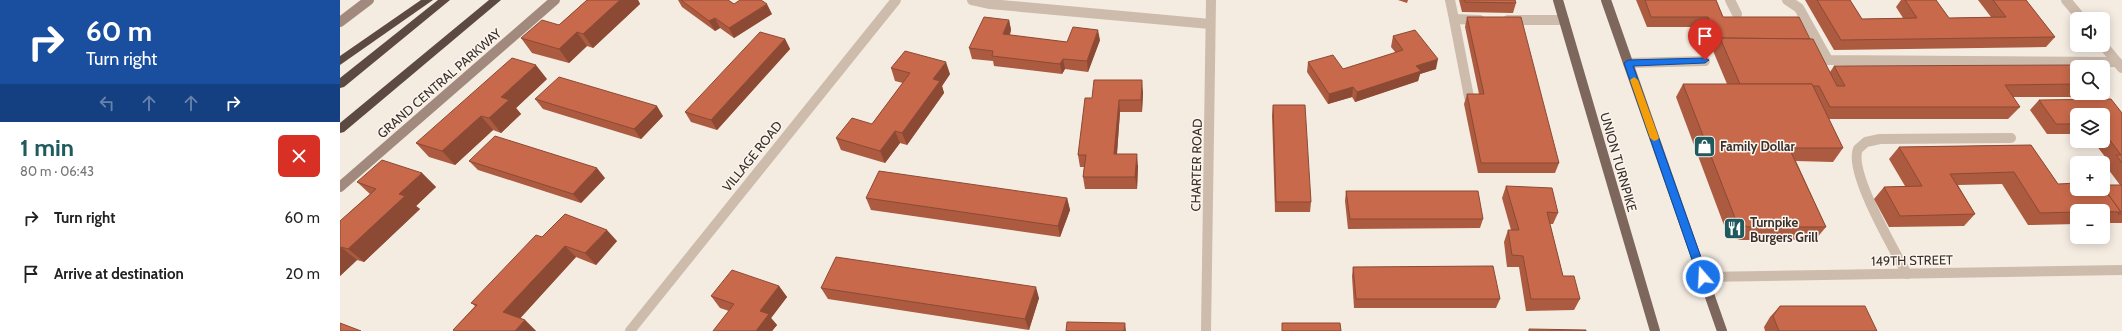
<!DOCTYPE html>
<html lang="en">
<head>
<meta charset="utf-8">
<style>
  body { margin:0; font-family:Cabin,sans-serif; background:#f2f2f2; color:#222; height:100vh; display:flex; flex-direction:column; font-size:15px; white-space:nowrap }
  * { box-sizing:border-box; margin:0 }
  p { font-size:13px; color:#767676 }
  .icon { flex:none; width:22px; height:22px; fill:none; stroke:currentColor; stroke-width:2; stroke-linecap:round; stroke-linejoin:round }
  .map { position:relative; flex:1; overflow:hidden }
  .details { display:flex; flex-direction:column; background:#fff; width:340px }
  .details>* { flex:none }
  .guide { background:#1a4fa0; color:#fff; overflow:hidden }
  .fabs { position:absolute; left:1730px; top:12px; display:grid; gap:8px }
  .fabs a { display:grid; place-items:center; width:40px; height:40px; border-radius:6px; background:#fff; box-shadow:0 2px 10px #0003; font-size:20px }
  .pin { position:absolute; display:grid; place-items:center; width:34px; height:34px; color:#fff; margin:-41px -17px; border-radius:50% 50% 50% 0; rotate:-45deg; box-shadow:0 0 4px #0007 }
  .pin .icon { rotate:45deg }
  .me { position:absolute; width:44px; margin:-22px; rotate:341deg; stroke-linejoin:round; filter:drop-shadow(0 0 3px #0008) }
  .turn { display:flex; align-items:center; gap:14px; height:84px; padding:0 20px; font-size:18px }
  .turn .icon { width:52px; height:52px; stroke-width:2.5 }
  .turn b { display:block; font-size:28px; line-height:34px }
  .lanes { display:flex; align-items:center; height:38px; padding:0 20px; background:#0003; justify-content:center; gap:20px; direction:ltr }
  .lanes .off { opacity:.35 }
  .round { display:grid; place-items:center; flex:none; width:42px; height:42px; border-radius:6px; background:#f2f2f2 }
  .head { display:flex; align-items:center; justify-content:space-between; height:68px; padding:0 20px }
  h1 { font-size:24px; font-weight:700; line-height:30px; color:#1f5a5e }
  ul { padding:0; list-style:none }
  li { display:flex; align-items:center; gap:12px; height:56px; padding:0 20px }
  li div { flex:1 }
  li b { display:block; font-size:15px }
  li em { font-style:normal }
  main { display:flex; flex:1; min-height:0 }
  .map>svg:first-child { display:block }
</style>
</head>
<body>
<main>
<section class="details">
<div class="guide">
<div class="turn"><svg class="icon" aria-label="right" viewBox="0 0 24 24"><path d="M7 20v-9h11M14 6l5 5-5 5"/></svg><div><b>60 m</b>Turn right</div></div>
<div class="lanes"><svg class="icon off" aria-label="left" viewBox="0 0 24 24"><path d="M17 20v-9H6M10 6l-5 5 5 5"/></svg><svg class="icon off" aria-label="ahead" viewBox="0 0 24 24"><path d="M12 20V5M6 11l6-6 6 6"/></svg><svg class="icon off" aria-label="ahead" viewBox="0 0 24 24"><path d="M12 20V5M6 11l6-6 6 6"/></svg><svg class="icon" aria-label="right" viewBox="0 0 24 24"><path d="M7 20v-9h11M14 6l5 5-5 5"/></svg></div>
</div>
<div class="head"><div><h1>1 min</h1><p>80 m · 06:43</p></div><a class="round" style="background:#d93025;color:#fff"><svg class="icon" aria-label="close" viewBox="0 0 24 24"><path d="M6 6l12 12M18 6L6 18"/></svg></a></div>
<ul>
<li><svg class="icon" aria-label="right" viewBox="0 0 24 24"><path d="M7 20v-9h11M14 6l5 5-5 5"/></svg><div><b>Turn right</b></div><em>60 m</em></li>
<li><svg class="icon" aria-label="arrive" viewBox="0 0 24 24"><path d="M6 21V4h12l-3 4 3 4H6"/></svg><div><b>Arrive at destination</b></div><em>20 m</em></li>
</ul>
</section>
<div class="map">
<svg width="1782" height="331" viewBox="0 0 1782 331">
  <rect width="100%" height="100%" fill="#f4ebe1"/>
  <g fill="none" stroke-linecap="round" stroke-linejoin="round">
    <g stroke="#cdbbac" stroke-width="10">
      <polyline points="1110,0 1114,19 1140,20"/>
      <polyline points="1390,0 1397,14"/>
      <polyline points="1447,0 1459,8 1488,60 1777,62"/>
      <polyline points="1114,19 1129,97"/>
      <polyline points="1168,20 1224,20"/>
      <polyline points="1288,63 1365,61"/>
      <path d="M1567,274C1555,251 1508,172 1518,149L1526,142L1540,139L1671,138"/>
    </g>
    <g stroke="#cdbbac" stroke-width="10">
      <polyline points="632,0 650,4 870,24"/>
      <polyline points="1726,0 1742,19"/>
      <polyline points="1763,45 1782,68"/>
      <polyline points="1363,277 1782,270"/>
      <polyline points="290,331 556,0"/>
      <polyline points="866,331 871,0"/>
    </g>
    <g stroke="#a18a7d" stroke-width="10">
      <polyline points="0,22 29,0"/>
      <polyline points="0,187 215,0"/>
    </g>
    <g stroke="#7d675c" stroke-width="10">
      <polyline points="1218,0 1315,331"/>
      <polyline points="1266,0 1382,331"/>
    </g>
    <g fill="#5c4a42" fill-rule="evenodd">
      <polygon points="81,0 93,0 0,65 0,56"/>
      <polygon points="98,0 110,0 4,87 0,88 0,78"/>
      <polygon points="149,0 161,0 4,132 0,133 0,123"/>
    </g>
  </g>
  <g fill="#ac5a40">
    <polygon points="247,0 298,0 300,4 253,48 247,46 229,63 192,53 181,38 219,25"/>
    <polygon points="338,0 388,0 394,4 432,14 394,38 380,28 375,31 342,7"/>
    <polygon points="1058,0 1068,0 1067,3"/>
    <polygon points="1119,0 1175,0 1176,3 1173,13 1122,12"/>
    <polygon points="1296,0 1376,0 1383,17 1470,39 1490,72 1494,66 1737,67 1737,93 1744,93 1740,97 1673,97 1680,107 1668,119 1489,119 1503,148 1493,162 1456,161 1486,227 1475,240 1400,240 1388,236 1336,97 1343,84 1387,84 1363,27 1307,27"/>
    <polygon points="1465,0 1510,0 1522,19 1563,18 1556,7 1561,0 1596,0 1609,18 1651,17 1638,0 1686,0 1715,37 1706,47 1494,50"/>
    <polygon points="1127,17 1219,163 1215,173 1138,173 1124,104 1127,94 1139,94 1125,27"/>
    <polygon points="669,20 671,30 670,35 727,42 760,40 748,72 725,69 722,74 654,66 653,61 632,59 629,48"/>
    <polygon points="1053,36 1096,69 1080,74 1078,81 1015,102 1012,97 988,104 967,72 968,62 1003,69 1056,53 1051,47"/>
    <polygon points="445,39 450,49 377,130 351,122 345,112"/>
    <polygon points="551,68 610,74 602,86 604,93 567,145 560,143 545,163 501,150 496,138 532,124 563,83 555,81"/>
    <polygon points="207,79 176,108 181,114 161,133 153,130 115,165 89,157 76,143"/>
    <polygon points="803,92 802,112 780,112 777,154 798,166 797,189 745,189 743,177 744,167 740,167 738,155 752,98"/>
    <polygon points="195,99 323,116 301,139 203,109"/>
    <polygon points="1699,100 1782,113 1782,223 1763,223 1763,211 1737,211 1737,224 1688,225 1662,184 1618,185 1635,214 1624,226 1549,227 1534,199 1544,187 1565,186 1549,159 1559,147 1691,145 1718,184 1737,189 1780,185 1765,165 1769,162 1753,141 1763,141 1763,115 1737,115 1737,134 1707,134 1690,110"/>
    <polygon points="933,105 971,202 970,212 935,212 932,115"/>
    <polygon points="129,161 265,178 241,203 138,170"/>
    <polygon points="82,173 96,187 76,206 80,209 24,262 17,260 0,276 0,221 30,194 17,182"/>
    <polygon points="1166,186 1218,213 1213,224 1210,224 1223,276 1240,299 1234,310 1186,311 1179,267 1167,267 1164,242 1168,230 1171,230 1162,198"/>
    <polygon points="1006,191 1143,219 1140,228 1008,229 1005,201"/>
    <polygon points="526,198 727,198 730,210 720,237 531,210"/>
    <polygon points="202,237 277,241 256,265 236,257 180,318 185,320 196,331 114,331 113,330 135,306 131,303"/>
    <polygon points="1013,267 1160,299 1156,308 1014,308 1012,276"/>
    <polygon points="439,286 447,297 431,318 437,325 432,331 373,331 389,311 380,308 371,296"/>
    <polygon points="481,288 699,298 689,330 488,299"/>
    <polygon points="1440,306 1537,331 1425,331 1424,327 1430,317"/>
  </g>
  <g fill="#8c4a34">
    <polygon points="280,0 298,0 300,4 253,48 243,34"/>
    <polygon points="427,4 432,14 394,38 389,28"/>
    <polygon points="375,18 380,28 375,31 369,21"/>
    <polygon points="669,20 671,30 666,44 663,34"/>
    <polygon points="758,30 760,40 748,72 747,61"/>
    <polygon points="237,32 247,46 229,63 219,49"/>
    <polygon points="445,39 450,49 377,130 371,120"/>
    <polygon points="723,59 725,69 722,74 720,64"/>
    <polygon points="1098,59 1096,69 1080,74 1078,81 1015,102 1017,92 1076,66"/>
    <polygon points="606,62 610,74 602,86 604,93 567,145 562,133 593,79"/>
    <polygon points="196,65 207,79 176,108 181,114 161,133 149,118 161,97"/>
    <polygon points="802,80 803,92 802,112 801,100"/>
    <polygon points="1013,87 1012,97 988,104 989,94"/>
    <polygon points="779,100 780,112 776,166 774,154"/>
    <polygon points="317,106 323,116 301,139 294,129"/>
    <polygon points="141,116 153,130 115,165 102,151"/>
    <polygon points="555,131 560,143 545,163 540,151"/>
    <polygon points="797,154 798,166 797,189 795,177"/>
    <polygon points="257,168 265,178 241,203 233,194"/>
    <polygon points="82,173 96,187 76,206 80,209 24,262 8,249 59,194"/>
    <polygon points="727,198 730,210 720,237 718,226"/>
    <polygon points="267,230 277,241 256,265 245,253"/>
    <polygon points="225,246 236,257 176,323 163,312"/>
    <polygon points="1,247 17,260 0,276 0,248"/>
    <polygon points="439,286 447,297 431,318 437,325 432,331 416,331 420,311"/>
    <polygon points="696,287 699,298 689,330 685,319"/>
    <polygon points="185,320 196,331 175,331"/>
    <polygon points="785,323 786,331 784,331"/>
  </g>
  <g fill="#c8694b" stroke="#8c4a34">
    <polygon points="247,0 280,0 243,34 237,32 219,49 181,38 202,20 219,25"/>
    <polygon points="341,0 388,0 394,4 400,0 421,0 427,4 389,28 375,18 369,21"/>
    <polygon points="1124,0 1175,0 1176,3 1125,2"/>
    <polygon points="1305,0 1376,0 1383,17 1459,17 1470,39 1380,38 1379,41 1368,17 1311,17"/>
    <polygon points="1477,0 1510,0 1522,19 1577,18 1565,0 1596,0 1609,18 1666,17 1653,0 1686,0 1715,37 1501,40"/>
    <polygon points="644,17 669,20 663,34 727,42 733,27 758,30 747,61 723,59 720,64 652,56 653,51 629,48"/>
    <polygon points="1127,17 1181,17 1219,163 1141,163 1127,94 1144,94"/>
    <polygon points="1075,30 1098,59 1076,66 1081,71 1017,92 1013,87 989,94 968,62 993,55 1003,69 1063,50 1053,36"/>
    <polygon points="420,32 445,39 371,120 345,112"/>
    <polygon points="1380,38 1473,39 1497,86 1505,86 1494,66 1737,65 1739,67 1737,67 1737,84 1665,85 1680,107 1490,107 1479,86 1472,86 1472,84 1400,84"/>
    <polygon points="565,51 606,62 593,79 600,81 562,133 555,131 540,151 496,138 512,118 532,124 570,73 551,68"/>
    <polygon points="172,58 196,65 161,97 169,100 149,118 141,116 102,151 76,143"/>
    <polygon points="219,77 317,106 294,129 195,99"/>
    <polygon points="754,80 802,80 801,100 779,100 774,154 797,154 795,177 743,177 746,155 738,155 745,98 752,98"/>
    <polygon points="1343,84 1472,84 1503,148 1449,148 1486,227 1409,227 1397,223"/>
    <polygon points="1771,99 1782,113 1782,163 1776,155 1781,155 1763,131 1763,115 1737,115 1737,124 1716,124 1699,100"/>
    <polygon points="933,105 965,105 971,202 936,202"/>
    <polygon points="155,136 257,168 233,194 129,161"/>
    <polygon points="1691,145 1718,184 1737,183 1737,189 1763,189 1763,187 1781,212 1737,211 1737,212 1700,213 1674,172 1610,174 1635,214 1560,216 1544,187 1582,186 1559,147"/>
    <polygon points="42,160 82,173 59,194 65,196 8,249 1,247 0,248 0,221 36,189 17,182"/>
    <polygon points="539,171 727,198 718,226 526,198"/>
    <polygon points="1763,185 1782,185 1782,214 1778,214 1781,212 1763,187"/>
    <polygon points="1166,186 1212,188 1218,213 1207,212 1223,276 1234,276 1240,299 1191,299 1183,256 1172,255 1168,230 1179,230"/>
    <polygon points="1006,191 1138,191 1143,219 1010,219"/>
    <polygon points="225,214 267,230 245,253 225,246 163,312 185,320 175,331 115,331 113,330 137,305 131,303 196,235 202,237"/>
    <polygon points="496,257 696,287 685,319 481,288"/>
    <polygon points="1153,266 1160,299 1016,299 1013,267"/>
    <polygon points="392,270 439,286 420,311 429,314 416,331 373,331 394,304 371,296"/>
    <polygon points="1440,306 1525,306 1537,331 1439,331 1433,316"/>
    <polygon points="727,322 785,323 784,331 726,331"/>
    <polygon points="0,323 21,331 0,331"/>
    <polygon points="942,323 1000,323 1001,331 942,331"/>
    <polygon points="1189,329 1246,330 1246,331 1189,331"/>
  </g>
  <polygon fill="#1a73e8" stroke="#114b97" points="1365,58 1369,60 1365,63 1293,66 1368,277 1363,282 1358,277 1284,63 1288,60"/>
  <polygon fill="#f59e0b" points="1294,77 1298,80 1319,138 1317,140 1314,141 1310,138 1290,80"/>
  <defs>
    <symbol id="shop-square" viewBox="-11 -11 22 22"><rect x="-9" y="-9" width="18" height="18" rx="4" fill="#1f5a5e" stroke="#fbf5ee"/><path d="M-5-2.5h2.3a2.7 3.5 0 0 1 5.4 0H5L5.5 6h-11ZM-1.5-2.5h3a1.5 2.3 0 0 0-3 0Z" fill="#fff"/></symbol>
    <symbol id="restaurant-square" viewBox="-11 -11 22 22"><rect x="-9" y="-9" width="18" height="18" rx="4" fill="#1f5a5e" stroke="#fbf5ee"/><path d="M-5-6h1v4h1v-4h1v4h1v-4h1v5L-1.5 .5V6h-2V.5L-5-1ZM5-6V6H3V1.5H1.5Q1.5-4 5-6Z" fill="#fff"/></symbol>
  </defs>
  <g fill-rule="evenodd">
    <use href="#shop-square" x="1352" y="134" width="25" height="25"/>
    <use href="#restaurant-square" x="1382" y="216" width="25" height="25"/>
  </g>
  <g text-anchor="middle" stroke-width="3" stroke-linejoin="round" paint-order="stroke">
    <g font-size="13" fill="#3b302b" stroke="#fbf5ee">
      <text transform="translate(99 83) rotate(-41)" y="5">GRAND CENTRAL PARKWAY</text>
      <text transform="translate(412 156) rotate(-51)" y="5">VILLAGE ROAD</text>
      <text transform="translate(1279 162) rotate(74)" y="5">UNION TURNPIKE</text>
      <text transform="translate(856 165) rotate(-89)" y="5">CHARTER ROAD</text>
      <text transform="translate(1572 260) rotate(-1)" y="5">149TH STREET</text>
    </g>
    <g font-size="13" font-weight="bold" fill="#3b302b" stroke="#fbf5ee" text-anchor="start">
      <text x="1380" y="151">Family Dollar</text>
      <text x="1410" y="227">Turnpike<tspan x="1410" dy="15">Burgers Grill</tspan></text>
    </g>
  </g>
</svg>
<div class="fabs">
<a><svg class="icon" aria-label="sound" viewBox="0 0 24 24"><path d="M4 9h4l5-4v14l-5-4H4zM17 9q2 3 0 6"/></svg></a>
<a><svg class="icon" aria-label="search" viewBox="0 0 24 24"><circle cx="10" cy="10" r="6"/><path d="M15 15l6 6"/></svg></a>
<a><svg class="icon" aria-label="layers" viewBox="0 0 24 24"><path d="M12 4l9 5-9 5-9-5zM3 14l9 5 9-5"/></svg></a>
<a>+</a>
<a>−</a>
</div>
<div class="pin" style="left:1365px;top:60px;background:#d93025"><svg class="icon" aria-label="arrive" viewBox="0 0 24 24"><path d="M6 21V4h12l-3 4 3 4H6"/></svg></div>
<svg class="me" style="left:1363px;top:277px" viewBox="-20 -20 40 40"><circle r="17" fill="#1a73e8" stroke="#fff" stroke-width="3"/><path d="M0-11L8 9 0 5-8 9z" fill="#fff"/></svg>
</div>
</main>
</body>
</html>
